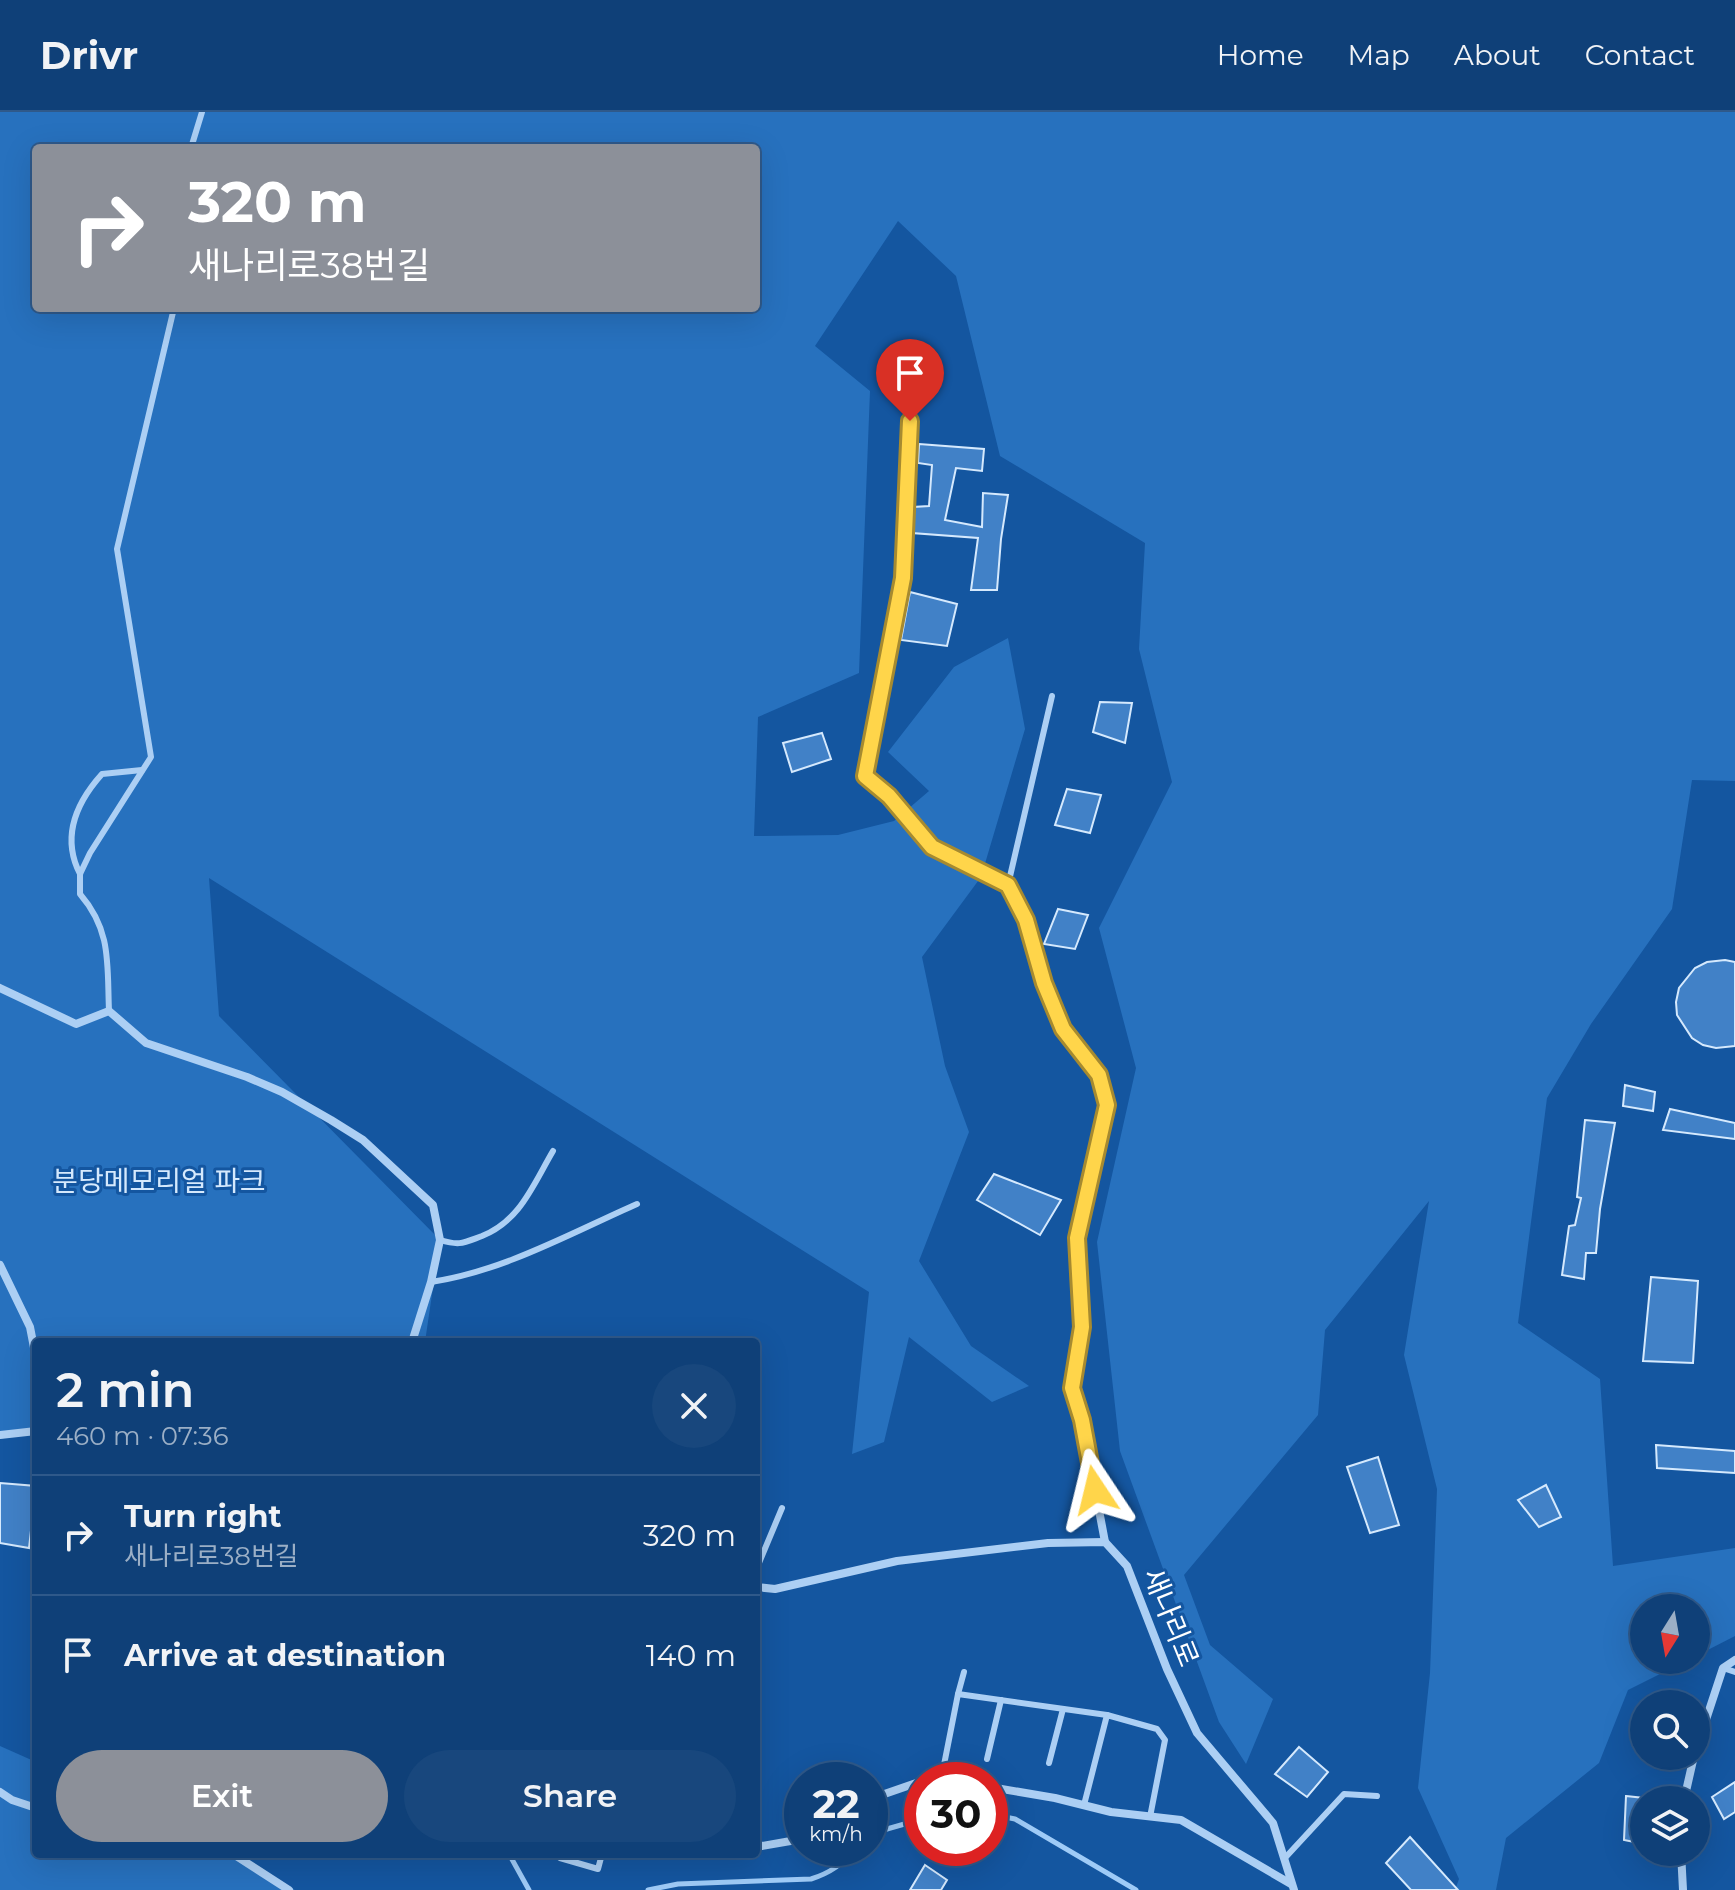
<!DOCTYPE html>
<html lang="en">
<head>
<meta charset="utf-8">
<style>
  body { margin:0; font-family:Montserrat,"Noto Sans KR",sans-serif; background:#18477d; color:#f1f3f6; height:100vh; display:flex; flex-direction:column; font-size:30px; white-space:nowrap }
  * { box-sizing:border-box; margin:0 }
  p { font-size:26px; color:#9bafc6 }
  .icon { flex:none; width:44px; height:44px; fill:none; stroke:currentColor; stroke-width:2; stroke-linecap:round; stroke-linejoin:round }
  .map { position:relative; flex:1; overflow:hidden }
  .panel { position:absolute; left:32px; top:1226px; width:728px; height:520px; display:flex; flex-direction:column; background:#0f4078; border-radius:8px; box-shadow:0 8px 32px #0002,0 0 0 2px #2f598a }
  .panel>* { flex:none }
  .banner { position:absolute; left:32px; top:32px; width:728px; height:168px; border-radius:8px; box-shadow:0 8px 32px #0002,0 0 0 2px #2f598a; background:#8c9099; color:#fff; overflow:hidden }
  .needle { width:52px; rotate:191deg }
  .buttons { position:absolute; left:1630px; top:1482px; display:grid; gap:16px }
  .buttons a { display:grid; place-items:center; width:80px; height:80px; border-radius:50%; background:#0f4078; box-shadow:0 8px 32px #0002,0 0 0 2px #2f598a; font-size:40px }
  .speed { position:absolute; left:784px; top:1650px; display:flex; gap:16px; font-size:40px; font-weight:700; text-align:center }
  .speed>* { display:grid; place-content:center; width:104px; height:104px; border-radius:50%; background:#0f4078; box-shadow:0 8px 32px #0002,0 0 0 2px #2f598a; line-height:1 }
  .speed small { font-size:20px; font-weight:400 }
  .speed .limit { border:12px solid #d22; background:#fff; color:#111 }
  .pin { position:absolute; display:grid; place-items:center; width:68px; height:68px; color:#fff; margin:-82px -34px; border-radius:50% 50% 50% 0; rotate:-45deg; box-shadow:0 0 8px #0007 }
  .pin .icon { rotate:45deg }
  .me { position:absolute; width:88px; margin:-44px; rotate:350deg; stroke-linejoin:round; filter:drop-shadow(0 0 6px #0008) }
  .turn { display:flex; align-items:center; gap:28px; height:168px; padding:0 24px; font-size:36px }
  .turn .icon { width:104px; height:104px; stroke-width:2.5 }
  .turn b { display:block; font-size:56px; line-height:68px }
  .round { display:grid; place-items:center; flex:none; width:84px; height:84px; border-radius:42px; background:#18477d }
  .headline { display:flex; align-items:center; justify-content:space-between; height:136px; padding:0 24px }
  h1 { font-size:48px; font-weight:600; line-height:60px }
  .button { display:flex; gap:16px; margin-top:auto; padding:16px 24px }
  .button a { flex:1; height:92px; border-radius:48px; background:#8c9099; color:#fff; font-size:32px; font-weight:600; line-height:92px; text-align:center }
  .button a+a { background:#18477d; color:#f1f3f6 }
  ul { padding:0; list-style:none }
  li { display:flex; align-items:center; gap:24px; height:120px; padding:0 24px; border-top:2px solid #2f598a }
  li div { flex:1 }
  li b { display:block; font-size:30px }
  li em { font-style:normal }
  header { display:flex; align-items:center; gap:48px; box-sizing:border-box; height:112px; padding:0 40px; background:#0f4078; border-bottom:2px solid #2f598a }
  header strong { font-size:38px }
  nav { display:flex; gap:44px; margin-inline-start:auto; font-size:28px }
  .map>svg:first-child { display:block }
</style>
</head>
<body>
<header>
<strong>Drivr</strong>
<nav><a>Home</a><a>Map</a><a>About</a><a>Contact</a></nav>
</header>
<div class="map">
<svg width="1735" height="1778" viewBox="0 0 1735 1778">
  <rect width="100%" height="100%" fill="#1456a0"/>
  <g fill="#2771be" fill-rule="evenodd">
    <path d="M0,0H1735V669L1692,668L1672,797L1591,912L1547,986L1518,1211L1600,1267L1613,1454L1735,1436V1524L1696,1544V1496H1644V1548H1688L1628,1578L1599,1651L1506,1726L1496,1778H1455L1459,1767L1418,1676L1430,1561L1437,1377L1404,1243L1429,1089L1325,1218L1318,1303L1184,1463L1210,1533L1273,1587L1246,1652L1219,1610L1120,1339L1097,1130L1136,956L1099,816L1172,670L1139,537L1145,431L1000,344L956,164L898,109L815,234L870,279L859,561L758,605L754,724L838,723L894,709L929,679L888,640L954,555L1008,526L1025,617L981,765L922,845L945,954L969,1020L919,1149L971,1234L1029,1274L992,1290L909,1225L884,1330L852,1342L869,1180L209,766L219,904L440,1128L425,1230H36V1319L0,1327ZM36,36H756V196H36Z"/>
    <polygon points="0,1634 36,1650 36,1742 233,1742 295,1778 0,1778"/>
  </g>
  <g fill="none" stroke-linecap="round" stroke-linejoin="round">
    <g stroke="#9fcbf7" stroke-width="5">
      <polyline points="990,1702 1015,1707 1136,1778"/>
      <polyline points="870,1725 880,1719 922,1707"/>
      <polyline points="509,1742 529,1778"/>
      <path d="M648,1778L678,1772L811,1767C830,1761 843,1752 856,1736"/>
    </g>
  </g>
  <g fill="#4181c7" stroke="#d5e9fd" stroke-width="2">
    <polygon points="919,332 984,337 982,359 956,356 945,408 982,415 983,381 1008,383 1001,427 997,478 971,478 978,426 912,421 913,395 929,394 932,353 918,351"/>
    <polygon points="910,480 957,492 947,534 901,528"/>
    <polygon points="1100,590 1132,591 1125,631 1093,620"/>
    <polygon points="822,621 831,647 792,660 783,631"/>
    <polygon points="1067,677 1101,683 1090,721 1055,713"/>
    <polygon points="1058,797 1088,803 1075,837 1044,832"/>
    <polygon points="1725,848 1735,850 1735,934 1716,936 1703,933 1692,926 1677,903 1676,890 1679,876 1695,856 1707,850"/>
    <polygon points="1625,973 1655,980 1653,999 1623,994"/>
    <polygon points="1670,997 1735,1011 1735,1027 1663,1018"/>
    <polygon points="1585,1008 1615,1011 1600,1097 1596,1141 1586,1141 1584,1167 1562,1163 1569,1114 1575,1113 1581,1086 1577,1085"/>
    <polygon points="994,1062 1061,1088 1040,1123 977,1088"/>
    <polygon points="1651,1165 1698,1169 1693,1251 1643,1249"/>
    <polygon points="1656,1333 1735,1339 1735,1361 1657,1356"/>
    <polygon points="1378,1345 1399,1413 1370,1421 1347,1355"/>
    <polygon points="0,1371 36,1374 29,1436 0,1431"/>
    <polygon points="1546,1373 1561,1405 1539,1415 1518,1388"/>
    <polygon points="1299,1635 1328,1660 1307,1685 1275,1662"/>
    <polygon points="1735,1670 1735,1700 1724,1707 1712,1685"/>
    <polygon points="1626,1684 1644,1686 1644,1732 1624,1728"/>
    <polygon points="1410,1725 1458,1778 1411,1778 1386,1751"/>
    <polygon points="925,1753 947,1768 941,1778 910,1778"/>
  </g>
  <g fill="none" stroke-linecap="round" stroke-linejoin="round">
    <g stroke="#accff4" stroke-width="6">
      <polyline points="191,36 202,0"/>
      <path d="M80,762C61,725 76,691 102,662L142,658"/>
      <polyline points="1008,773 1052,584"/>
      <path d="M109,899C107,853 112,819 80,782V762L90,741L151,645L117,437L174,196"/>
      <path d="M440,1128C460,1134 463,1131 482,1124C520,1109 533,1073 553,1039"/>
      <path d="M431,1170C504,1159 571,1121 637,1092"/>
      <polyline points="756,1458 782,1396"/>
      <polyline points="1723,1556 1735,1560"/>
      <polyline points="958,1582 964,1560"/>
      <polyline points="987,1647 1001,1588"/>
      <polyline points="1049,1651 1063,1597"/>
      <polyline points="941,1668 958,1582 1107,1603"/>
      <polyline points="1084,1693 1107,1603 1157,1617 1165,1628 1150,1705"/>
      <polyline points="561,1742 560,1746 598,1757 602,1742"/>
      <polyline points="1284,1747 1344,1682 1377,1684"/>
    </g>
    <g stroke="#accff4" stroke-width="8">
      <polyline points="910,309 903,466 865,664 889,684 932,735 1008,773 1026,808 1044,871 1063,917 1099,963 1107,993 1077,1126 1082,1215 1072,1276 1082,1308 1105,1430"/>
      <polyline points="0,876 76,912 109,899 146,931 247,965 282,980 331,1008 363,1028 433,1093 440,1128 431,1170 412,1230"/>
      <polyline points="0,1153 30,1215 36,1246"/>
      <polyline points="0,1323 36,1319"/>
      <polyline points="756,1475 775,1477 897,1449 1048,1431 1105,1430 1127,1454 1167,1557 1197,1621 1273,1711 1294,1778"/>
      <polyline points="1696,1638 1723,1556 1735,1548"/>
      <polyline points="990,1675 1055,1686 1111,1700 1181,1708 1291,1772"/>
      <polyline points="0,1680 12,1688 36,1696"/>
      <polyline points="870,1687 922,1669"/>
      <polyline points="1684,1688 1694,1644"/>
      <polyline points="756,1735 802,1727"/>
      <polyline points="1681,1740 1683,1778"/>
      <polyline points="233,1742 289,1778"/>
    </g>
  </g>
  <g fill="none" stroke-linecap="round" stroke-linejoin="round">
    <defs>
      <polyline id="route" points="910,309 903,466 865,664 889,684 932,735 1008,773 1026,808 1044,871 1063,917 1099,963 1107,993 1077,1126 1082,1215 1072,1276 1082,1308 1095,1378"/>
    </defs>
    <use href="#route" stroke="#a68a30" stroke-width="20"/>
    <use href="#route" stroke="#ffd54a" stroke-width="14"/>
  </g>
  <g text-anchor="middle" stroke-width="6" stroke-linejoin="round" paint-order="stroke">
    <g font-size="28" fill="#d5e9fd" stroke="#1456a0">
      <text x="159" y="1079">분당메모리얼 파크</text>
    </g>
    <g font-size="28" fill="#fff" stroke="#1456a0">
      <text transform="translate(1171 1505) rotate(68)" y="10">새나리로</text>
    </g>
  </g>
</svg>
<div class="buttons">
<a><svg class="needle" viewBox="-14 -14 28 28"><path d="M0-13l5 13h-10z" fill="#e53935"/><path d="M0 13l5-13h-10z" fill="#9bafc6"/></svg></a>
<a><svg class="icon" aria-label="search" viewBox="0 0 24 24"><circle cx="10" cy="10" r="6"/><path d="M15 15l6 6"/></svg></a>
<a><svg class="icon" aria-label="layers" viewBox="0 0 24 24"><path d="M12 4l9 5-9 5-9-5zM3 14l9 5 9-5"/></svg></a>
</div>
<div class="speed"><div>22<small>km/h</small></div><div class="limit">30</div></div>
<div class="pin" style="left:910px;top:309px;background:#d93025"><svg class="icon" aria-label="arrive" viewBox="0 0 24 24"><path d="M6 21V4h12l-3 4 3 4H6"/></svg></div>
<svg class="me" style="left:1095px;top:1378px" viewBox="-20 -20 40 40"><path d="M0-17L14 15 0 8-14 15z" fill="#ffd54a" stroke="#fff" stroke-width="4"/></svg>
<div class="banner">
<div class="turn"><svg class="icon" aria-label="right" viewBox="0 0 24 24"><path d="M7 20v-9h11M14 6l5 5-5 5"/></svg><div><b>320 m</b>새나리로38번길</div></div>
</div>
<section class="panel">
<div class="headline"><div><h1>2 min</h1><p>460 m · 07:36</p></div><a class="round"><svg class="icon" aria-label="close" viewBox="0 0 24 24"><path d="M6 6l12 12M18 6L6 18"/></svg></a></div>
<ul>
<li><svg class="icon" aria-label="right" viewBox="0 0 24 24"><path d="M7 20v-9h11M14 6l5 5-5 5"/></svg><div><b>Turn right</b><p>새나리로38번길</p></div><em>320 m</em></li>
<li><svg class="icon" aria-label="arrive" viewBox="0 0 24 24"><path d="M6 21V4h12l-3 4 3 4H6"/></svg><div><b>Arrive at destination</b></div><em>140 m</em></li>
</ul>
<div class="button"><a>Exit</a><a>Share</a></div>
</section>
</div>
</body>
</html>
